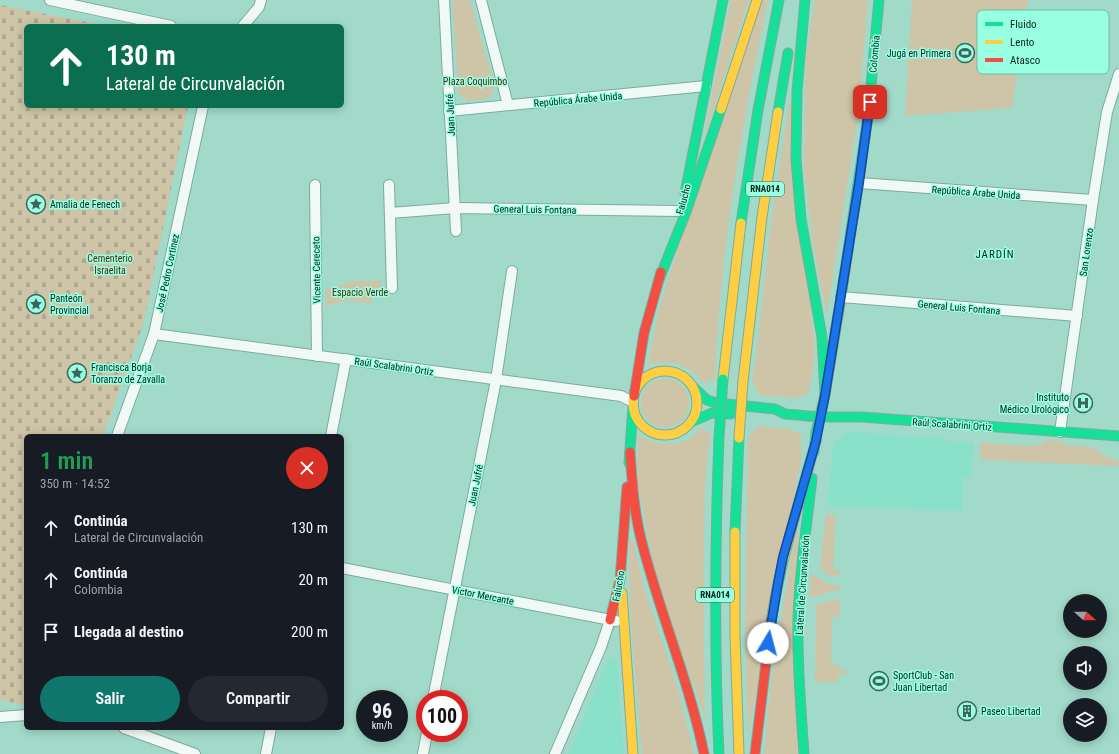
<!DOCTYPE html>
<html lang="es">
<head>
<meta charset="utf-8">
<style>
  body { margin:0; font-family:"Roboto Condensed",sans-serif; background:#242831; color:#f1f3f6; height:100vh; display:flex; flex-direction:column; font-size:15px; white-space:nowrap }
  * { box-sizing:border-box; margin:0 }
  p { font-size:13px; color:#9ea1a6 }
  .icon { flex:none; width:22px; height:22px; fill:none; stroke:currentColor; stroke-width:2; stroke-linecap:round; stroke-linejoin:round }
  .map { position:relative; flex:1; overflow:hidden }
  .drawer { position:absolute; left:24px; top:434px; width:320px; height:296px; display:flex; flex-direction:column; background:#171b24; border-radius:6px; box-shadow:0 2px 10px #0003 }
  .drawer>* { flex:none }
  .banner { position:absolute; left:24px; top:24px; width:320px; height:84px; border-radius:6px; box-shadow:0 2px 10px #0003; background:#0b6e4f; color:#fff; overflow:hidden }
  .needle { width:26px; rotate:111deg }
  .controls { position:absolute; left:1063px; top:594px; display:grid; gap:8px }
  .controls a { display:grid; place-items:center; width:44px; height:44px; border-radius:50%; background:#171b24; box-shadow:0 2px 10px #0003; font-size:20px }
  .speed { position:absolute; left:356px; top:690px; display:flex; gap:8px; font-size:20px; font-weight:700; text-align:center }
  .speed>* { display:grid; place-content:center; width:52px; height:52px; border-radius:50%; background:#171b24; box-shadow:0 2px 10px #0003; line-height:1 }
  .speed small { font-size:10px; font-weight:400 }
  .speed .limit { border:6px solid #d22; background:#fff; color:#111 }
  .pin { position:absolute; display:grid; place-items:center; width:34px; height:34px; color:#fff; margin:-17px; border-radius:8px; box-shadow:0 2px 6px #0006 }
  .me { position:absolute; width:44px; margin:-22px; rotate:8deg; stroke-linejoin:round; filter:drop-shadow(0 0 3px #0008) }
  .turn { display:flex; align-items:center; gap:14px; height:84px; padding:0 16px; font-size:18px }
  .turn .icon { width:52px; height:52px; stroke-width:2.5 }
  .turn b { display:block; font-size:28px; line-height:34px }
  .round { display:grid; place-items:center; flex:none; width:42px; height:42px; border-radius:21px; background:#242831 }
  .head { display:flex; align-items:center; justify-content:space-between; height:68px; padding:0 16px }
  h1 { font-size:24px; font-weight:600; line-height:30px; color:#1e9e55 }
  .button { display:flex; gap:8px; margin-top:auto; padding:8px 16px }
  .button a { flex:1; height:46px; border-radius:24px; background:#0f766e; color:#fff; font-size:16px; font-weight:600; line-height:46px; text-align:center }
  .button a+a { background:#242831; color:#f1f3f6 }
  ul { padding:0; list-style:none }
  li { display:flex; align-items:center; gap:12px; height:52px; padding:0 16px }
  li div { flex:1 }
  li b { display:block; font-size:15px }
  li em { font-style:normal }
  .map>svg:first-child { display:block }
</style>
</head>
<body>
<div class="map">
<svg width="1119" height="754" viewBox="0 0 1119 754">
  <defs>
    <pattern id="cemetery-stones" width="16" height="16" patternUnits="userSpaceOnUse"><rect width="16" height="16" fill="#cec4a7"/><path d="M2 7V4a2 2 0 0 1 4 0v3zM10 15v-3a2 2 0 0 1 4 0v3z" fill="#afa88f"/></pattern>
  </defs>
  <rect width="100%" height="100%" fill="#a2daca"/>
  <g fill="#89e1c9">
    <polygon points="848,432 939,437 946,441 974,442 971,477 963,477 962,511 827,506 834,442"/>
    <polygon points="609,657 617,659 624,754 568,754"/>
  </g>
  <g fill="#cec4a7">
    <polygon points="452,0 470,0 495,89 489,98 467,101 459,95"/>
    <polygon points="731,0 749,0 703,141"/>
    <path d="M762,0H768C742,124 720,252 715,379L704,383C695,372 681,362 666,362C660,362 654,364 648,365L659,310L673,264Z"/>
    <polygon points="815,0 868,0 858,116 827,314 815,256 804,166 806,58"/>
    <polygon points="912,0 1028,0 1012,108 905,116"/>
    <polygon points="790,97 815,349 813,371 808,395 803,395 794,398 760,396 752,381 756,354 772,214"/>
    <polygon points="354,281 383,281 378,293 372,293 372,303 354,302 353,299 326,306 326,289"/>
    <circle cx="665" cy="403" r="24"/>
    <polygon points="757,426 789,429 794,432 801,433 801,461 748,735 745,625 748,438"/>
    <path d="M703,427L711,436C705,466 705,497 704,527C703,587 704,647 705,707L707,722L657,585L637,481L638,435C653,444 672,448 689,439C694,436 699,430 703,427Z"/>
    <polygon points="1044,440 1060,441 1067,445 1093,447 1106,457 1119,461 1119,466 983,460 980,457 980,445 982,443 1032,446 1044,443"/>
    <path d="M826,514L836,515L833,570H841L840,574C829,578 828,576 820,568Z"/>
    <polygon points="798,520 798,754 764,754 772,672"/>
    <polygon points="631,540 633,540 644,588 678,689 694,754 642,754 630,611 629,541"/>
    <path d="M811,573C821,579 827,586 839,585L841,586L840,589L811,598L809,595Z"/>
    <polygon points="836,599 839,599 840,600 840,617 832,617 831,664 838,664 838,668 845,669 847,675 838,675 838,682 815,682 816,605"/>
  </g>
  <polygon fill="url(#cemetery-stones)" points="0,5 106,26 26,26 26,106 188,106 144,321 103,436 26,436 26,705 0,700"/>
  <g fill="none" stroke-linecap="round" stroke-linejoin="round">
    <defs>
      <g id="street">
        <polyline points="50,0 171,26"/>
        <polyline points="444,0 456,231"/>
        <polyline points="481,0 508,105"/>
        <polyline points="243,26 259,7 261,0"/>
        <polyline points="449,111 706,86"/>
        <polyline points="859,183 1093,200"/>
        <polyline points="315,185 317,356"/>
        <polyline points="389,185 392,288"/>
        <polyline points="390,213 455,208 680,211"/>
        <polyline points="841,297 1077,316"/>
        <polyline points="154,334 621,396 633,402"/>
        <polyline points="1060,432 1093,200 1107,112 1119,74"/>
        <polyline points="117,436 154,334 203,106"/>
        <polyline points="331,436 346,359"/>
        <polyline points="342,568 616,621"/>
        <polyline points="433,699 496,380 512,271"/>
        <polyline points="0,717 26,715"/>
        <polyline points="124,728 195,754"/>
        <polyline points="266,754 271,728"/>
        <polyline points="423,754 427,733"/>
        <polyline points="555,754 601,647 610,620"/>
      </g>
      <g id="fast">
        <polyline points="805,0 797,91 796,159 801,219 822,337 825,395"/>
        <polyline points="778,112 788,53"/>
        <polyline points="685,193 723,0"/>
        <polyline points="741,223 758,110 779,0"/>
        <polyline points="658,282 686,212 721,109"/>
        <polyline points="694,388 707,400 716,403 775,409 785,414 820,417 862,417 1119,436"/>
        <polyline points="691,422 712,413 731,414"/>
        <path d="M719,437C715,543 714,648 719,754"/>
        <polyline points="814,452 816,432 825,395 841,297 868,117 879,0"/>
        <polyline points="629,463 633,407"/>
        <polyline points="735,532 739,438"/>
        <path d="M804,754C801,710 797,665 798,620C799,573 807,525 812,478"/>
      </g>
      <g id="slow">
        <polyline points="721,109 757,0"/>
        <circle cx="665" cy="403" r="32"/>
        <polyline points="723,379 741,223"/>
        <polyline points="743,381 762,217 778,112"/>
        <polyline points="735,532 735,636 739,754"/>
        <polyline points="622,593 633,754"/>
        <path d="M771,621C781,560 799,501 816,441"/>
      </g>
      <g id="jam">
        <polyline points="634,396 644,333 661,272"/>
        <path d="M630,452C632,481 634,511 641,539C659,612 689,680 704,754"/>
        <polyline points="610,620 620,580 627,487"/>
        <polyline points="755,754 771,621"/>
      </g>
    </defs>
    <use href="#street" stroke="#7daa9e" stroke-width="12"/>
    <use href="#fast" stroke="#7daa9e" stroke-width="11"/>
    <use href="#slow" stroke="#7daa9e" stroke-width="11"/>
    <use href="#jam" stroke="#7daa9e" stroke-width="11"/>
    <use href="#street" stroke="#f1f9f7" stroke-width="10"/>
    <use href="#fast" stroke="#16e098" stroke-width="9"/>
    <use href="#slow" stroke="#ffcf43" stroke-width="9"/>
    <use href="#jam" stroke="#f24e42" stroke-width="9"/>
    <defs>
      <polyline id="fast-bridge" points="719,437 723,379"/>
      <polyline id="slow-bridge" points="739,438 743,381"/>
    </defs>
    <use href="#fast-bridge" stroke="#7daa9e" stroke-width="11" stroke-linecap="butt"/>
    <use href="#slow-bridge" stroke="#7daa9e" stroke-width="11" stroke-linecap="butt"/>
    <use href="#fast-bridge" stroke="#16e098" stroke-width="9"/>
    <use href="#slow-bridge" stroke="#ffcf43" stroke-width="9"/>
  </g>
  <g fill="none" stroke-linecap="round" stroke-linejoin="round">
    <defs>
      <polyline id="route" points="768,643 778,583 783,557 816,441 825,395 859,183 870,102"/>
    </defs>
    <use href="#route" stroke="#114b97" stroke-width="10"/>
    <use href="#route" stroke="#1a73e8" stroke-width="7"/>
  </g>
  <defs>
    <symbol id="stadium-ring" viewBox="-11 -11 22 22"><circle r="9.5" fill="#98ffe1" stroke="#3c665b" stroke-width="1.5"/><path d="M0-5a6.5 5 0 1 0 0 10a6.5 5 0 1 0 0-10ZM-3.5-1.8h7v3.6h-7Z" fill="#3c665b"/></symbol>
    <symbol id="sight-ring" viewBox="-11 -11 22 22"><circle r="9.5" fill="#98ffe1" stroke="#3c665b" stroke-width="1.5"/><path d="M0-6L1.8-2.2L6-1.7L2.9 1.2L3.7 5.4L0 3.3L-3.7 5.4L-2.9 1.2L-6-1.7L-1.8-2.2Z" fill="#3c665b"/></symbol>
    <symbol id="hospital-ring" viewBox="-11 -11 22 22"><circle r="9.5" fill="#98ffe1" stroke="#3c665b" stroke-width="1.5"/><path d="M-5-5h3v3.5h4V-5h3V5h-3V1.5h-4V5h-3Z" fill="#3c665b"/></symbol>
    <symbol id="building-ring" viewBox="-11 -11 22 22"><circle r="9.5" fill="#98ffe1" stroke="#3c665b" stroke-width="1.5"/><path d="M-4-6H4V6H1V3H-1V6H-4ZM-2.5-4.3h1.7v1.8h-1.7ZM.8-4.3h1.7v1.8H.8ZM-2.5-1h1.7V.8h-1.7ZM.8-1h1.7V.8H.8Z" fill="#3c665b"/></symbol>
  </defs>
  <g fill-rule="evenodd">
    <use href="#stadium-ring" x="954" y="42" width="22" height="22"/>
    <use href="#sight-ring" x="25" y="193" width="22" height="22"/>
    <use href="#sight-ring" x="25" y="293" width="22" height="22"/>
    <use href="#sight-ring" x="66" y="362" width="22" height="22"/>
    <use href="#hospital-ring" x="1072" y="392" width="22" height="22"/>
    <use href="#stadium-ring" x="868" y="670" width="22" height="22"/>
    <use href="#building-ring" x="956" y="700" width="22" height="22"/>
  </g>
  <g text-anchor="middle" stroke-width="3" stroke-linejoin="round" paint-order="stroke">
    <g fill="#98ffe1" stroke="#316859" stroke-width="1">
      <rect x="746" y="182" width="38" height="14" rx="3"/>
      <rect x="696" y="588" width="38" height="14" rx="3"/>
    </g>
    <g font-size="9" font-weight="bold" fill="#05271f">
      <text x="765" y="192">RNA014</text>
      <text x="715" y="598">RNA014</text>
    </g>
    <g font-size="10" fill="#05271f" stroke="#98ffe1" text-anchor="start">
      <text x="951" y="57" text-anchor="end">Jugá en Primera</text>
      <text x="50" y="208">Amalia de Fenech</text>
      <text x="50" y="302">Panteón<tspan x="50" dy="12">Provincial</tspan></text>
      <text x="91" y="371">Francisca Borja<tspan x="91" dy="12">Toranzo de Zavalla</tspan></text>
      <text x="1069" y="401" text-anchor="end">Instituto<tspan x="1069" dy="12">Médico Urológico</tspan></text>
      <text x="893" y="679">SportClub - San<tspan x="893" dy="12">Juan Libertad</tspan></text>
      <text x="981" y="715">Paseo Libertad</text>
    </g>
    <g font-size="10" fill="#05271f" stroke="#98ffe1">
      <text transform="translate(874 54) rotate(-85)" y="4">Colombia</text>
      <text transform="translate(578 99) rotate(-5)" y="4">República Árabe Unida</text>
      <text transform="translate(450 115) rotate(-93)" y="4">Juan Jufré</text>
      <text transform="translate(976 192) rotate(4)" y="4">República Árabe Unida</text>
      <text transform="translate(683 199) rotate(-75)" y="4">Falucho</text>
      <text transform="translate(535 209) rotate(1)" y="4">General Luis Fontana</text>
      <text transform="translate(1086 252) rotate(-82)" y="4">San Lorenzo</text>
      <text transform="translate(316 270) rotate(-91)" y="4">Vicente Cereceto</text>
      <text transform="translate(167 273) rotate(-78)" y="4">José Pedro Cortinez</text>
      <text transform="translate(959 307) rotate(5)" y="4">General Luis Fontana</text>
      <text transform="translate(394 366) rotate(8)" y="4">Raúl Scalabrini Ortiz</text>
      <text transform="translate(952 424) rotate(4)" y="4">Raúl Scalabrini Ortiz</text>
      <text transform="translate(475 485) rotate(-79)" y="4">Juan Jufré</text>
      <text transform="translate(802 585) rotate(-86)" y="4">Lateral de Circunvalación</text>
      <text transform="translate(618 586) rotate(-80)" y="4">Falucho</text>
      <text transform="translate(483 595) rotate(11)" y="4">Víctor Mercante</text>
    </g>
    <g font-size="10" fill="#512809" stroke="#98ffe1">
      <text x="475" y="85">Plaza Coquimbo</text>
      <text x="110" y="262">Cementerio<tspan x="110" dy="12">Israelita</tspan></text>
      <text x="360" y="296">Espacio Verde</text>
    </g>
    <g font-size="11" letter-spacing="1" fill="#05271f" stroke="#98ffe1">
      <text x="995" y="258">JARDÍN</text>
    </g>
  </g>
  <rect x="977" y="10" width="132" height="64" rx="6" fill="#98ffe1" stroke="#6cbea7" stroke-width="1"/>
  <rect x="985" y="22" width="18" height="4" fill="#16e098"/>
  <rect x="985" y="40" width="18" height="4" fill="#ffcf43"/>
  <rect x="985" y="58" width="18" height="4" fill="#f24e42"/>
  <g font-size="11" fill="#05271f">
    <text x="1010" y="28">Fluido</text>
    <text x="1010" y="46">Lento</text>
    <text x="1010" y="64">Atasco</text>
  </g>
</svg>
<div class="controls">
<a><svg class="needle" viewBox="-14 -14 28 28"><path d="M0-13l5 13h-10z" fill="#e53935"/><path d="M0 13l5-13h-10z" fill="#9ea1a6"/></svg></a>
<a><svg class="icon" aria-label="sound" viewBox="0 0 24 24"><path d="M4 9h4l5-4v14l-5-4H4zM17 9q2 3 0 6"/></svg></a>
<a><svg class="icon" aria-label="layers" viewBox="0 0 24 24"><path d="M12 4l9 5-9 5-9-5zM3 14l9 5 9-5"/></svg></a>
</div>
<div class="speed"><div>96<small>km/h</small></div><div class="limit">100</div></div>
<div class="pin" style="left:870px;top:102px;background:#d93025"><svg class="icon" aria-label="arrive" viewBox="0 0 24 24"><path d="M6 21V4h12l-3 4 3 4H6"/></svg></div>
<svg class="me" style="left:768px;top:643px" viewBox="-20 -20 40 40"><circle r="19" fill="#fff"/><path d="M0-13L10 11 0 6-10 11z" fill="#1a73e8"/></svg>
<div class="banner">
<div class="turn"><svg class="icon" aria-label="ahead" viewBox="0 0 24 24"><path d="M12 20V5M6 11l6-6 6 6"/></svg><div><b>130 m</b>Lateral de Circunvalación</div></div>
</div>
<section class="drawer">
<div class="head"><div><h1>1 min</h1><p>350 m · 14:52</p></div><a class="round" style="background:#d93025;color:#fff"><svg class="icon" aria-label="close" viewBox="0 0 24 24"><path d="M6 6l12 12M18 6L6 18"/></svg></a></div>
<ul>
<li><svg class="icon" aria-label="ahead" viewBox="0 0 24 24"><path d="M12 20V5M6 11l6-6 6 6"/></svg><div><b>Continúa</b><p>Lateral de Circunvalación</p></div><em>130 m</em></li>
<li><svg class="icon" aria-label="ahead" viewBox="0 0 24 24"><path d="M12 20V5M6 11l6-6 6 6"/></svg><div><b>Continúa</b><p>Colombia</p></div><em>20 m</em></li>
<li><svg class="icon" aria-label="arrive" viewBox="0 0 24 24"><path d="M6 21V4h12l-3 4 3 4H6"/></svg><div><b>Llegada al destino</b></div><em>200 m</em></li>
</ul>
<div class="button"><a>Salir</a><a>Compartir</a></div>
</section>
</div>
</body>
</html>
